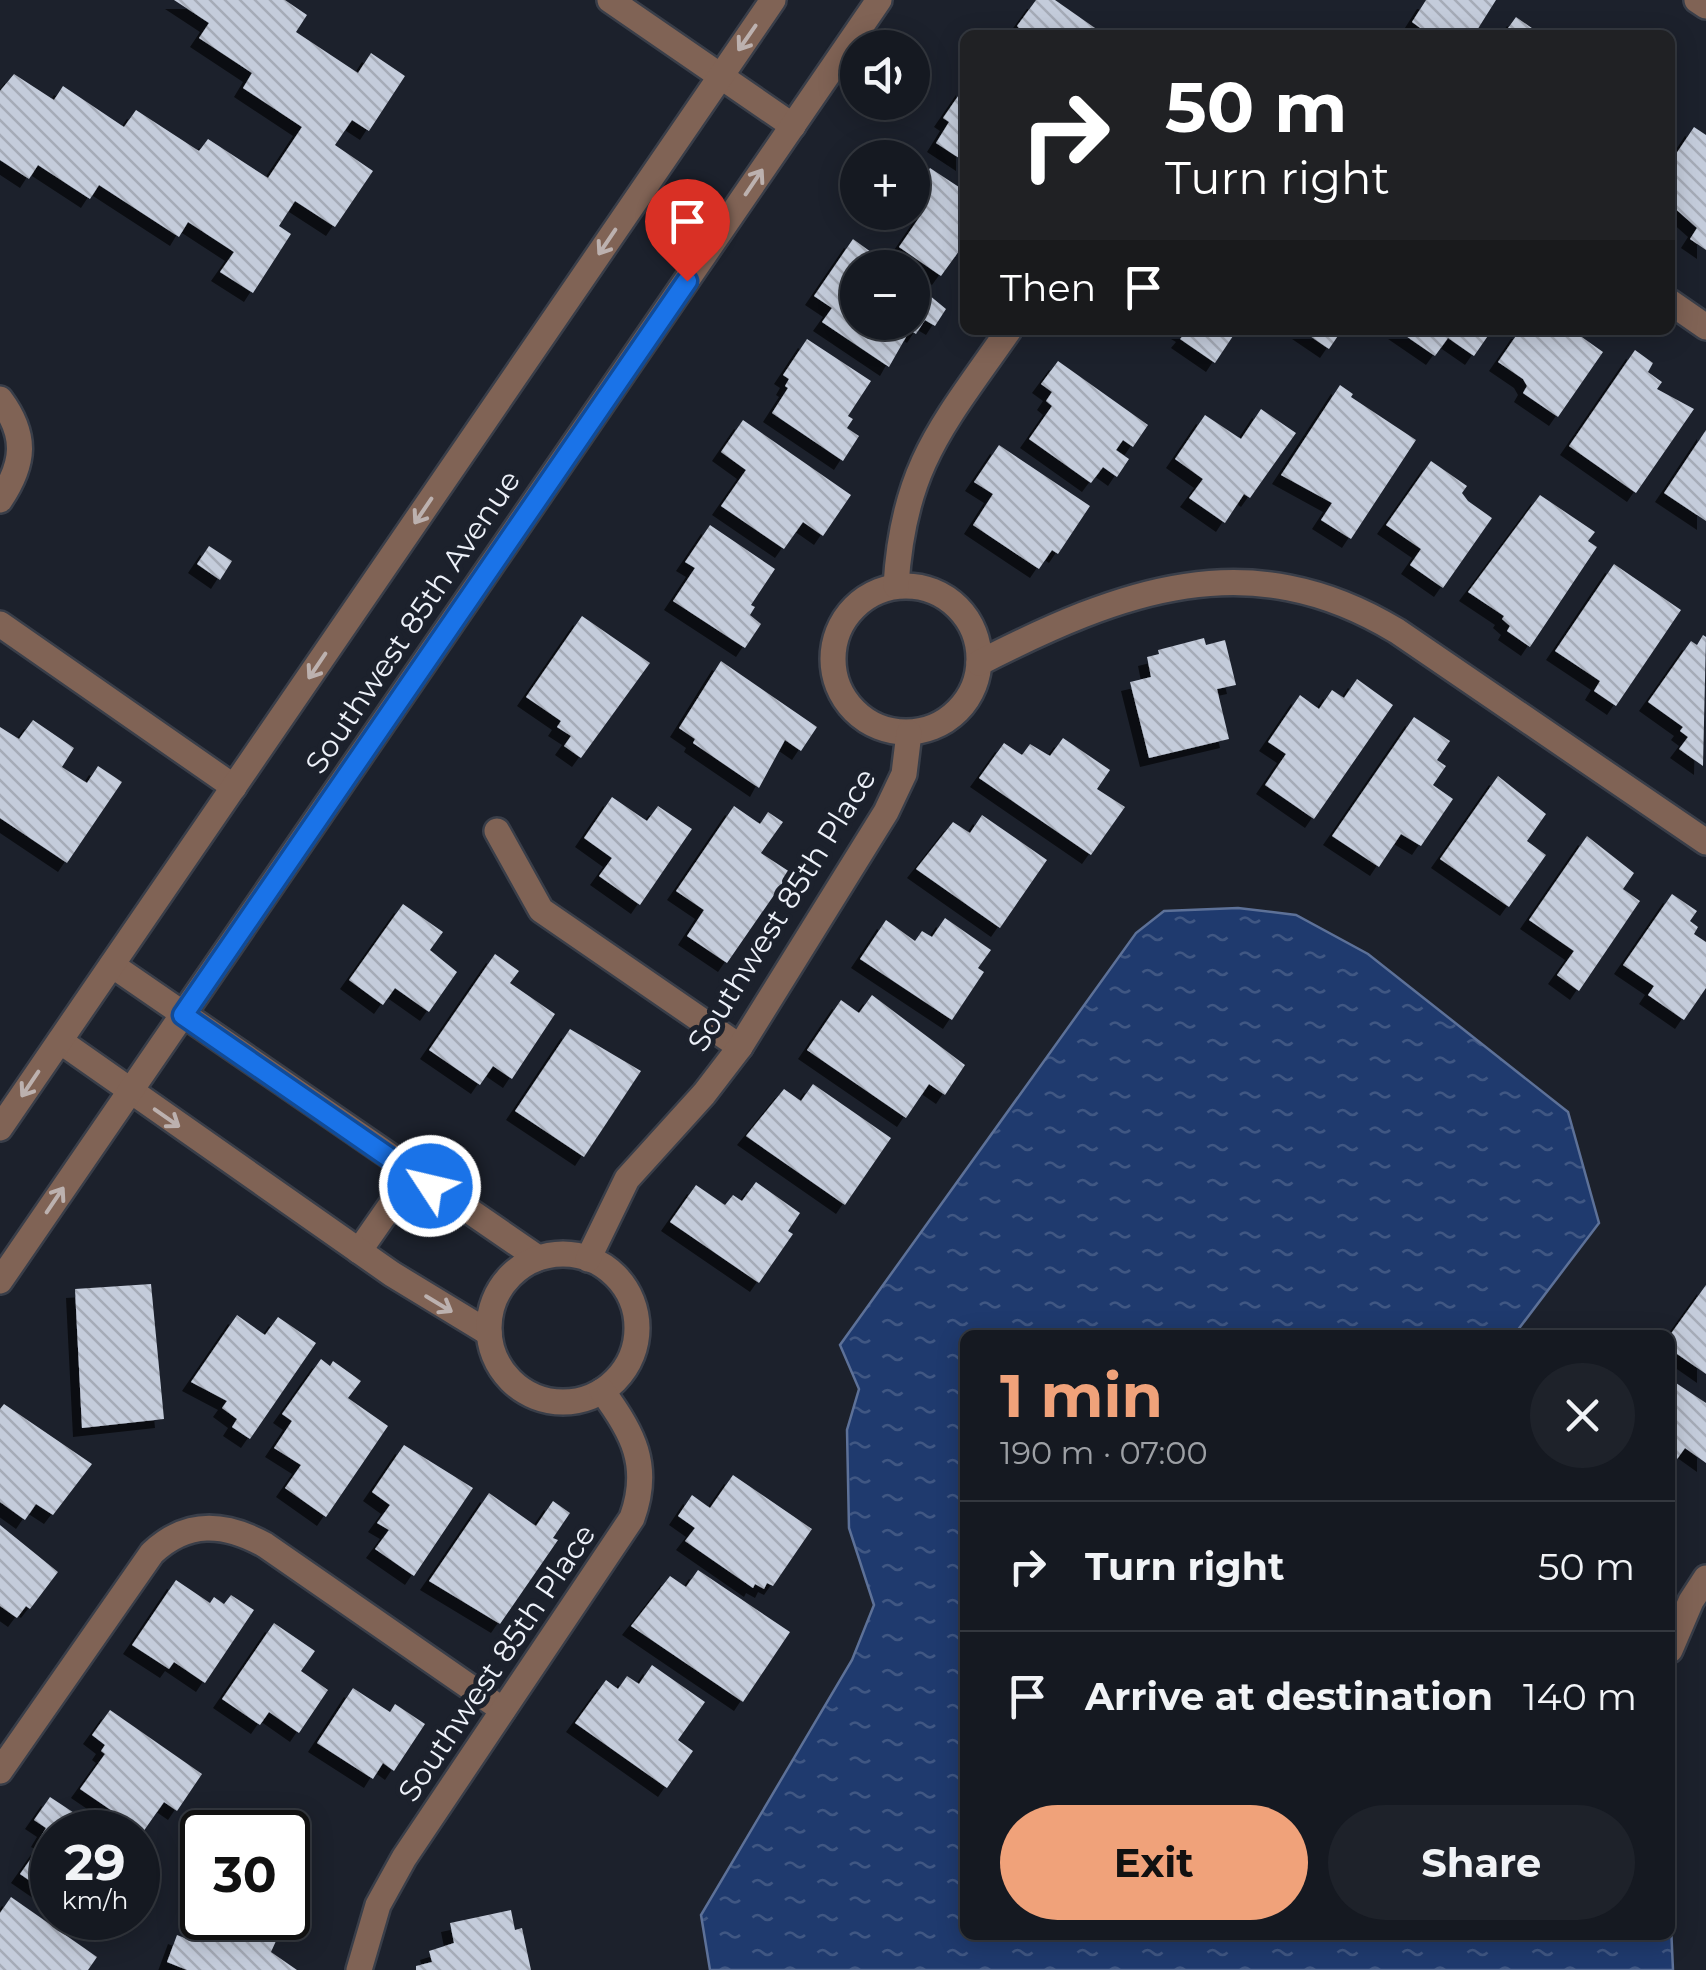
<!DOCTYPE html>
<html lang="en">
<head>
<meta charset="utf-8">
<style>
  body { margin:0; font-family:Montserrat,sans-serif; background:#1e222a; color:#f1f3f6; height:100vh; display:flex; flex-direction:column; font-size:38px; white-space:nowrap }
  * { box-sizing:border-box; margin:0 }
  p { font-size:32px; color:#9da0a5 }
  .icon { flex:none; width:55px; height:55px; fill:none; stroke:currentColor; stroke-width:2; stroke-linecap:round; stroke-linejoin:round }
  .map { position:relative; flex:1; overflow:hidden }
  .side { position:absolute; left:960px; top:1330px; width:715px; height:610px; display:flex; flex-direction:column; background:#151921; border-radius:15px; box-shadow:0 5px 25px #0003,0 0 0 2px #34383f }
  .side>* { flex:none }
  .banner { position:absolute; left:960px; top:30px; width:715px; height:305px; border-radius:15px; box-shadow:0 5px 25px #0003,0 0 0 2px #34383f; background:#202124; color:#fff; overflow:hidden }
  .buttons { position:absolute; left:840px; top:30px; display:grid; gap:20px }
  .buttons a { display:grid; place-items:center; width:90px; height:90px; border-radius:50%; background:#151921; box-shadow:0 5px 25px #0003,0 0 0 2px #34383f; font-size:50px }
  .speed { position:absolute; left:30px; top:1810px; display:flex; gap:20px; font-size:50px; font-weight:700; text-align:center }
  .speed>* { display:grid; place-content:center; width:130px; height:130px; border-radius:50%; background:#151921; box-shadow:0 5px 25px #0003,0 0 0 2px #34383f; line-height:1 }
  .speed small { font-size:25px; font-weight:400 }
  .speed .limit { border:5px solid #111; border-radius:15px; background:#fff; color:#111 }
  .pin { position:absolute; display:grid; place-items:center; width:85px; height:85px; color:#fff; margin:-102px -42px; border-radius:50% 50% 50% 0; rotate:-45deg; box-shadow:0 0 10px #0007 }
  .pin .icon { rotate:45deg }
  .me { position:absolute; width:110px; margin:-55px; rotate:305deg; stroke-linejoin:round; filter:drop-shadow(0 0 8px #0008) }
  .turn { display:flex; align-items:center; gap:35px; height:210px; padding:0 40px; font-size:45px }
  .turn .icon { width:130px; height:130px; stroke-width:2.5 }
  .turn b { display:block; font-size:70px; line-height:85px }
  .then { display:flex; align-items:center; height:95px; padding:0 40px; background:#0003; gap:20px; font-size:38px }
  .round { display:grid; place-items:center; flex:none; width:105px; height:105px; border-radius:52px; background:#1e222a }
  .summary { display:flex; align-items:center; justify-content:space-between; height:170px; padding:0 40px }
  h1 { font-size:60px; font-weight:700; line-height:75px; color:#f0a27a }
  .cta { display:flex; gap:20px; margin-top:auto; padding:20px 40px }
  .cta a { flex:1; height:115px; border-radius:60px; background:#f0a27a; color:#111; font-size:40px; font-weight:700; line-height:115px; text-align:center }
  .cta a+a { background:#1e222a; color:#f1f3f6 }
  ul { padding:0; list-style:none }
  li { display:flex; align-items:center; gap:30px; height:130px; padding:0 40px; border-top:2px solid #34383f }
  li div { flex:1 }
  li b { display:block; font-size:38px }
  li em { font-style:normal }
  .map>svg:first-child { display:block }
</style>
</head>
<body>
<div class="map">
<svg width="1706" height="1970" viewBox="0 0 1706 1970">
  <defs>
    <pattern id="water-ripples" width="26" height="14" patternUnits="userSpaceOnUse" patternTransform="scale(2.5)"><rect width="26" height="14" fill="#1f3a6e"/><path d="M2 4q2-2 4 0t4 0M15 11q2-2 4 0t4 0" fill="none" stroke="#405783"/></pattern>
    <pattern id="building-back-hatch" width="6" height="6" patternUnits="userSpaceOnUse" patternTransform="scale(2.5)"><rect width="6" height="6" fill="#c4ccdb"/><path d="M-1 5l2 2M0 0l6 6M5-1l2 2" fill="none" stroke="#a5abb7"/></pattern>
    <filter id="shadow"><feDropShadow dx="-9" dy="9" stdDeviation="0" flood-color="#0009"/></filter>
  </defs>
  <rect width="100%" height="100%" fill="#1c212c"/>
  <polygon fill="url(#water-ripples)" stroke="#5d7198" stroke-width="2.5" points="1238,908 1296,915 1368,954 1568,1112 1599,1223 1514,1335 965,1335 965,1935 1670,1935 1670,1903 1673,1970 710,1970 701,1915 852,1660 874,1605 849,1528 847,1430 859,1389 840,1345 1136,933 1164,911"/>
  <g fill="url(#building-back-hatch)" filter="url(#shadow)">
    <polygon points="174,0 285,0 307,15 296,32 358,73 371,53 405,76 369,131 352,120 335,145 373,171 335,227 295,201 279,226 291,234 253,293 220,272 234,252 188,222 179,237 99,185 90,199 38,165 29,179 0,160 0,91 14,74 54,100 63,86 124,127 136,110 199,151 208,139 268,178 302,127 243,88 252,73 199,38 209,23"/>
    <polygon points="1036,0 1055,0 1105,35 1025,35 1017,26"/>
    <polygon points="1426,0 1496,0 1474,35 1420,35 1423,30 1412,22"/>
    <polygon points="1516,17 1539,33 1547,35 1503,35"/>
    <polygon points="965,86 965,162 936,143 949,122 943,118"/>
    <polygon points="1694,127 1706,135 1706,250 1690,239 1697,228 1670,204 1670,163"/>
    <polygon points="930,168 965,191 965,249 962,247 941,276 899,247 923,212 912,204 912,194"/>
    <polygon points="853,239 893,268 858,268 858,322 912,322 912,281 946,309 935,326 925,320 916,334 910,330 889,367 822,322 832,308 814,296"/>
    <polygon points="1180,330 1237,330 1215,363 1180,339 1185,333"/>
    <polygon points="1301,330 1342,330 1329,349"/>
    <polygon points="1397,330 1492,330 1474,356 1448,338 1435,356"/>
    <polygon points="1520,330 1572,330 1603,352 1558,417 1523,393 1527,386 1523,379 1498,362"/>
    <polygon points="807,339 871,381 848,416 853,419 847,428 859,436 843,461 772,413 788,388 785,386 789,379 783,375"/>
    <polygon points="1635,350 1653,363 1648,372 1662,382 1657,389 1694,409 1636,493 1569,446"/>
    <polygon points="1058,361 1148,425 1133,447 1123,440 1116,450 1129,459 1117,477 1103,467 1091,483 1029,439 1052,406 1046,401 1052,392 1041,384"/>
    <polygon points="1340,385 1353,394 1351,397 1416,440 1351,539 1321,520 1332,503 1281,475"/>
    <polygon points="1261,409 1296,433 1250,498 1244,494 1225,523 1189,498 1203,479 1175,459 1205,415 1241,439"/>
    <polygon points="743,420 851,495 823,536 803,522 784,549 721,506 746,470 721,452"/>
    <polygon points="1706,430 1706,521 1664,493"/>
    <polygon points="999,445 1090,506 1058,554 1052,550 1039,569 973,525 993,494 974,482"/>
    <polygon points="1431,461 1467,486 1462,493 1468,501 1492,518 1443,588 1410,565 1421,549 1386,525"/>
    <polygon points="1540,495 1595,532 1588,541 1597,547 1530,647 1507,631 1510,626 1502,619 1504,616 1468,592"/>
    <polygon points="710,525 775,569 751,605 755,607 750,615 761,624 745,648 673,601 695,568 685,562"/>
    <polygon points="209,546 232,561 220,580 197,564"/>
    <polygon points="1614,564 1681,610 1616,706 1594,691 1600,681 1555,651"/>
    <polygon points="582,616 650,663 581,758 564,746 571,736 557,727 561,721 526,697"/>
    <polygon points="1703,635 1706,637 1703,766 1679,749 1688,737 1680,731 1683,727 1648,702 1691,641 1697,645"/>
    <polygon points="1204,638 1206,645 1225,640 1236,685 1217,689 1229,739 1149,758 1130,682 1151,677 1147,657 1159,654 1158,650"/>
    <polygon points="721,661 817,727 801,751 785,740 759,788 693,743 695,739 679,728"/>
    <polygon points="1357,679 1393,705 1314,819 1265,785 1286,754 1268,742 1300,695 1319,709 1332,690 1344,698"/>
    <polygon points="1414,717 1450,741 1437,760 1446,766 1433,785 1453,799 1421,846 1401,834 1379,867 1332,836"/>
    <polygon points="33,720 74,748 62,767 87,783 98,766 122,782 67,863 0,818 0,727 19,739"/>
    <polygon points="1063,738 1110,770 1097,789 1125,807 1091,855 979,778 1004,743 1022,755 1030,744 1050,756"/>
    <polygon points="1498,776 1546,814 1527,841 1546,855 1509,907 1440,859"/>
    <polygon points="612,797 647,821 658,806 692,829 640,905 599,876 612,858 584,838"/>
    <polygon points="734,806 760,824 768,812 783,822 761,853 790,872 727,963 687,936 704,910 676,891"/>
    <polygon points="982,815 1047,860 1000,928 916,869 953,822 970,833"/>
    <polygon points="1587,836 1634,873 1623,889 1640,901 1579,991 1557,975 1574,951 1529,920"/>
    <polygon points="1672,894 1697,911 1690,921 1698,927 1694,934 1706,942 1706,988 1684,1020 1648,995 1654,986 1623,965"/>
    <polygon points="403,904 443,932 430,950 457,972 429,1012 395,988 383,1005 349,980"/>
    <polygon points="945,918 991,950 978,968 984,972 952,1020 860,959 886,920 915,941 922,931 932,937"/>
    <polygon points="495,954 519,971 510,983 555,1014 512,1079 493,1066 480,1085 429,1050"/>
    <polygon points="872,995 965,1065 945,1095 929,1084 906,1118 807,1050 841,1000 859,1013"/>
    <polygon points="570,1029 641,1071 584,1157 515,1111"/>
    <polygon points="813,1084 891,1138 845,1205 746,1136 784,1089 801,1101"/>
    <polygon points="756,1182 800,1213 788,1231 793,1234 759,1283 670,1222 696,1185 725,1205 733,1195 742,1201"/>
    <polygon points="151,1284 164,1419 82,1428 75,1289"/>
    <polygon points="1706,1285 1706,1374 1670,1349 1670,1335"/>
    <polygon points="237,1315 265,1335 278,1317 316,1343 250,1439 232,1427 237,1419 222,1408 227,1401 191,1382"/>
    <polygon points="321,1359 330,1366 333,1361 361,1381 348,1398 388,1426 326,1517 285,1488 301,1465 274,1448 292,1421 282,1414"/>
    <polygon points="1670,1379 1706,1403 1706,1463 1685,1448 1670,1469"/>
    <polygon points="4,1404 92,1464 53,1515 36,1504 25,1520 0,1502 0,1409"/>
    <polygon points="404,1445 473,1488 414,1576 375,1549 389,1530 377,1523 390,1505 372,1492"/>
    <polygon points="733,1475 812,1529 773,1586 767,1583 764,1589 755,1584 753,1588 685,1541 695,1528 678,1516 692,1495 710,1508"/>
    <polygon points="489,1493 536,1526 553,1501 570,1513 553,1538 558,1540 500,1624 429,1581"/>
    <polygon points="0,1525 58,1572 30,1609 26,1606 17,1618 0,1606"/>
    <polygon points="698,1570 790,1632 743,1702 631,1626 670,1576 686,1587"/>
    <polygon points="176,1580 210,1603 214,1597 224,1604 231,1595 254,1610 205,1683 174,1662 169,1669 132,1645"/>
    <polygon points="274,1623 315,1651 301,1671 328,1690 299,1733 269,1712 260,1725 222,1699"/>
    <polygon points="652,1665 705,1702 678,1740 693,1751 667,1788 575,1723 606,1680 618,1689 627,1676 639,1684"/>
    <polygon points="353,1688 390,1712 395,1704 425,1724 394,1771 383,1763 373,1779 317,1743"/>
    <polygon points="110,1710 202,1774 177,1811 164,1802 143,1832 80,1789 105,1754 101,1751 105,1745 92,1735"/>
    <polygon points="50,1797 103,1832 52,1832 52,1896 20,1874 44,1840 40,1838 46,1828 34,1820"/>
    <polygon points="11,1897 97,1957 88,1970 0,1970 0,1913"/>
    <polygon points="202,1909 202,1918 276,1919 268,1937 276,1941 271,1952 297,1970 187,1970 167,1962 177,1935 190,1940"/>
    <polygon points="511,1910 515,1930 522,1928 531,1970 416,1970 416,1966 432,1962 429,1951 454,1943 450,1923"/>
  </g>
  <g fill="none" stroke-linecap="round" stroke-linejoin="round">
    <defs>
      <g id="service">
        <polyline points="610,0 793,126"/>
        <polyline points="359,1251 412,1175"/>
      </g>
      <g id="minor">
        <polyline points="1670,302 1706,327"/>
        <path d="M0,399C27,435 25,463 0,500"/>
        <circle cx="906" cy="659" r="73"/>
        <path d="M896,586C903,466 943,425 1009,330"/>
        <polyline points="0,624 234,787"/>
        <path d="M979,663C1120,591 1249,541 1397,631L1706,842"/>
        <polyline points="497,831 541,910 740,1047"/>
        <polyline points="112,965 538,1258"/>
        <polyline points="60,1041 392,1274 489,1333"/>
        <circle cx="563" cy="1328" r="74"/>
        <polyline points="588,1259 627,1179 704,1094 740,1047 886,812 904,774 909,733"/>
        <polyline points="1670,1650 1691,1601 1706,1578"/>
        <path d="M0,1771L152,1553C187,1520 224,1522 265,1545L503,1710"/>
        <path d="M359,1970L378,1905L404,1858L632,1518C651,1466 633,1432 602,1391"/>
      </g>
      <g id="tertiary">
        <polyline points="1697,0 1706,6"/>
        <polyline points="0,1128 773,0"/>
        <polyline points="0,1281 879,0"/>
      </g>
    </defs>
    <use href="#service" stroke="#393e49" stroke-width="30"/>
    <use href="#minor" stroke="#393e49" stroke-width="30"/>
    <use href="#tertiary" stroke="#393e49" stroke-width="30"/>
    <use href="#service" stroke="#806355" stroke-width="25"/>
    <use href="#minor" stroke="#806355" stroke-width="25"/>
    <use href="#tertiary" stroke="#806355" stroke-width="25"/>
  </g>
  <defs><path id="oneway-shaft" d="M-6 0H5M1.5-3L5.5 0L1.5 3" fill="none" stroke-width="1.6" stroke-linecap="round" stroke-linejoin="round" transform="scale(2.5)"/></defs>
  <g stroke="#bcb1af">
    <use href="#oneway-shaft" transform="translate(747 38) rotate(125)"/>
    <use href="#oneway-shaft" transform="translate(754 182) rotate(-56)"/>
    <use href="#oneway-shaft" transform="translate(607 242) rotate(124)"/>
    <use href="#oneway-shaft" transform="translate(423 511) rotate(124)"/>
    <use href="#oneway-shaft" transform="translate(317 666) rotate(124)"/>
    <use href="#oneway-shaft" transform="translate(30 1084) rotate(124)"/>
    <use href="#oneway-shaft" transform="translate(167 1118) rotate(35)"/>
    <use href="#oneway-shaft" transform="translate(55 1200) rotate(-56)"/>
    <use href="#oneway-shaft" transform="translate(439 1304) rotate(31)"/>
  </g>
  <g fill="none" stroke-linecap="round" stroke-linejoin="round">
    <defs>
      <polyline id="route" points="430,1186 183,1015 687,281"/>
    </defs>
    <use href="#route" stroke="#114b97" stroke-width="25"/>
    <use href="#route" stroke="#1a73e8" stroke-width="18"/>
  </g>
  <g text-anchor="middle" stroke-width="10" stroke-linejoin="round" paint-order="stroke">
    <g font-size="30" fill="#edf1f9" stroke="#1c212c">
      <text transform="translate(413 622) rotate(-56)" y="10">Southwest 85th Avenue</text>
      <text transform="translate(782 910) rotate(-58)" y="10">Southwest 85th Place</text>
      <text transform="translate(497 1663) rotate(-56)" y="10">Southwest 85th Place</text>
    </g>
  </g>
</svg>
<div class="buttons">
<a><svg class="icon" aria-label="sound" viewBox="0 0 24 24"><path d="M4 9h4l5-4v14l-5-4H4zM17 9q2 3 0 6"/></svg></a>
<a>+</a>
<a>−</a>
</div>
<div class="speed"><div>29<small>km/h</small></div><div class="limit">30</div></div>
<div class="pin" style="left:687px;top:281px;background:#d93025"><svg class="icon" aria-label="arrive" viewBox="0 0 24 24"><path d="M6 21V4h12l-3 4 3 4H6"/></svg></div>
<svg class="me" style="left:430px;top:1186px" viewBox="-20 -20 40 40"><circle r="17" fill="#1a73e8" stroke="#fff" stroke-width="3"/><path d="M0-11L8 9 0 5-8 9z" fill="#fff"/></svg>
<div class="banner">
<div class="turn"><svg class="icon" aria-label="right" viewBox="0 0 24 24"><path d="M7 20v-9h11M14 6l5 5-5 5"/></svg><div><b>50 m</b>Turn right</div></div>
<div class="then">Then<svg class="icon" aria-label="arrive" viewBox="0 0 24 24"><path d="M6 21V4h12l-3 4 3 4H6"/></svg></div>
</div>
<section class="side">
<div class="summary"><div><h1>1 min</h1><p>190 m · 07:00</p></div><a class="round"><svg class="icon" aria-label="close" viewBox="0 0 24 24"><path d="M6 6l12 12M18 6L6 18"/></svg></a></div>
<ul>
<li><svg class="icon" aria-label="right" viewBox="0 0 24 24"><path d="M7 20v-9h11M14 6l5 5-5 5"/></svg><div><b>Turn right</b></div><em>50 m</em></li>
<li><svg class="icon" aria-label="arrive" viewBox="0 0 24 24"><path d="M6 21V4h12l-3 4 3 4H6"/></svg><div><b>Arrive at destination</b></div><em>140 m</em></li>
</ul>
<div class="cta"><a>Exit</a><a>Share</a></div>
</section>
</div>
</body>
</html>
